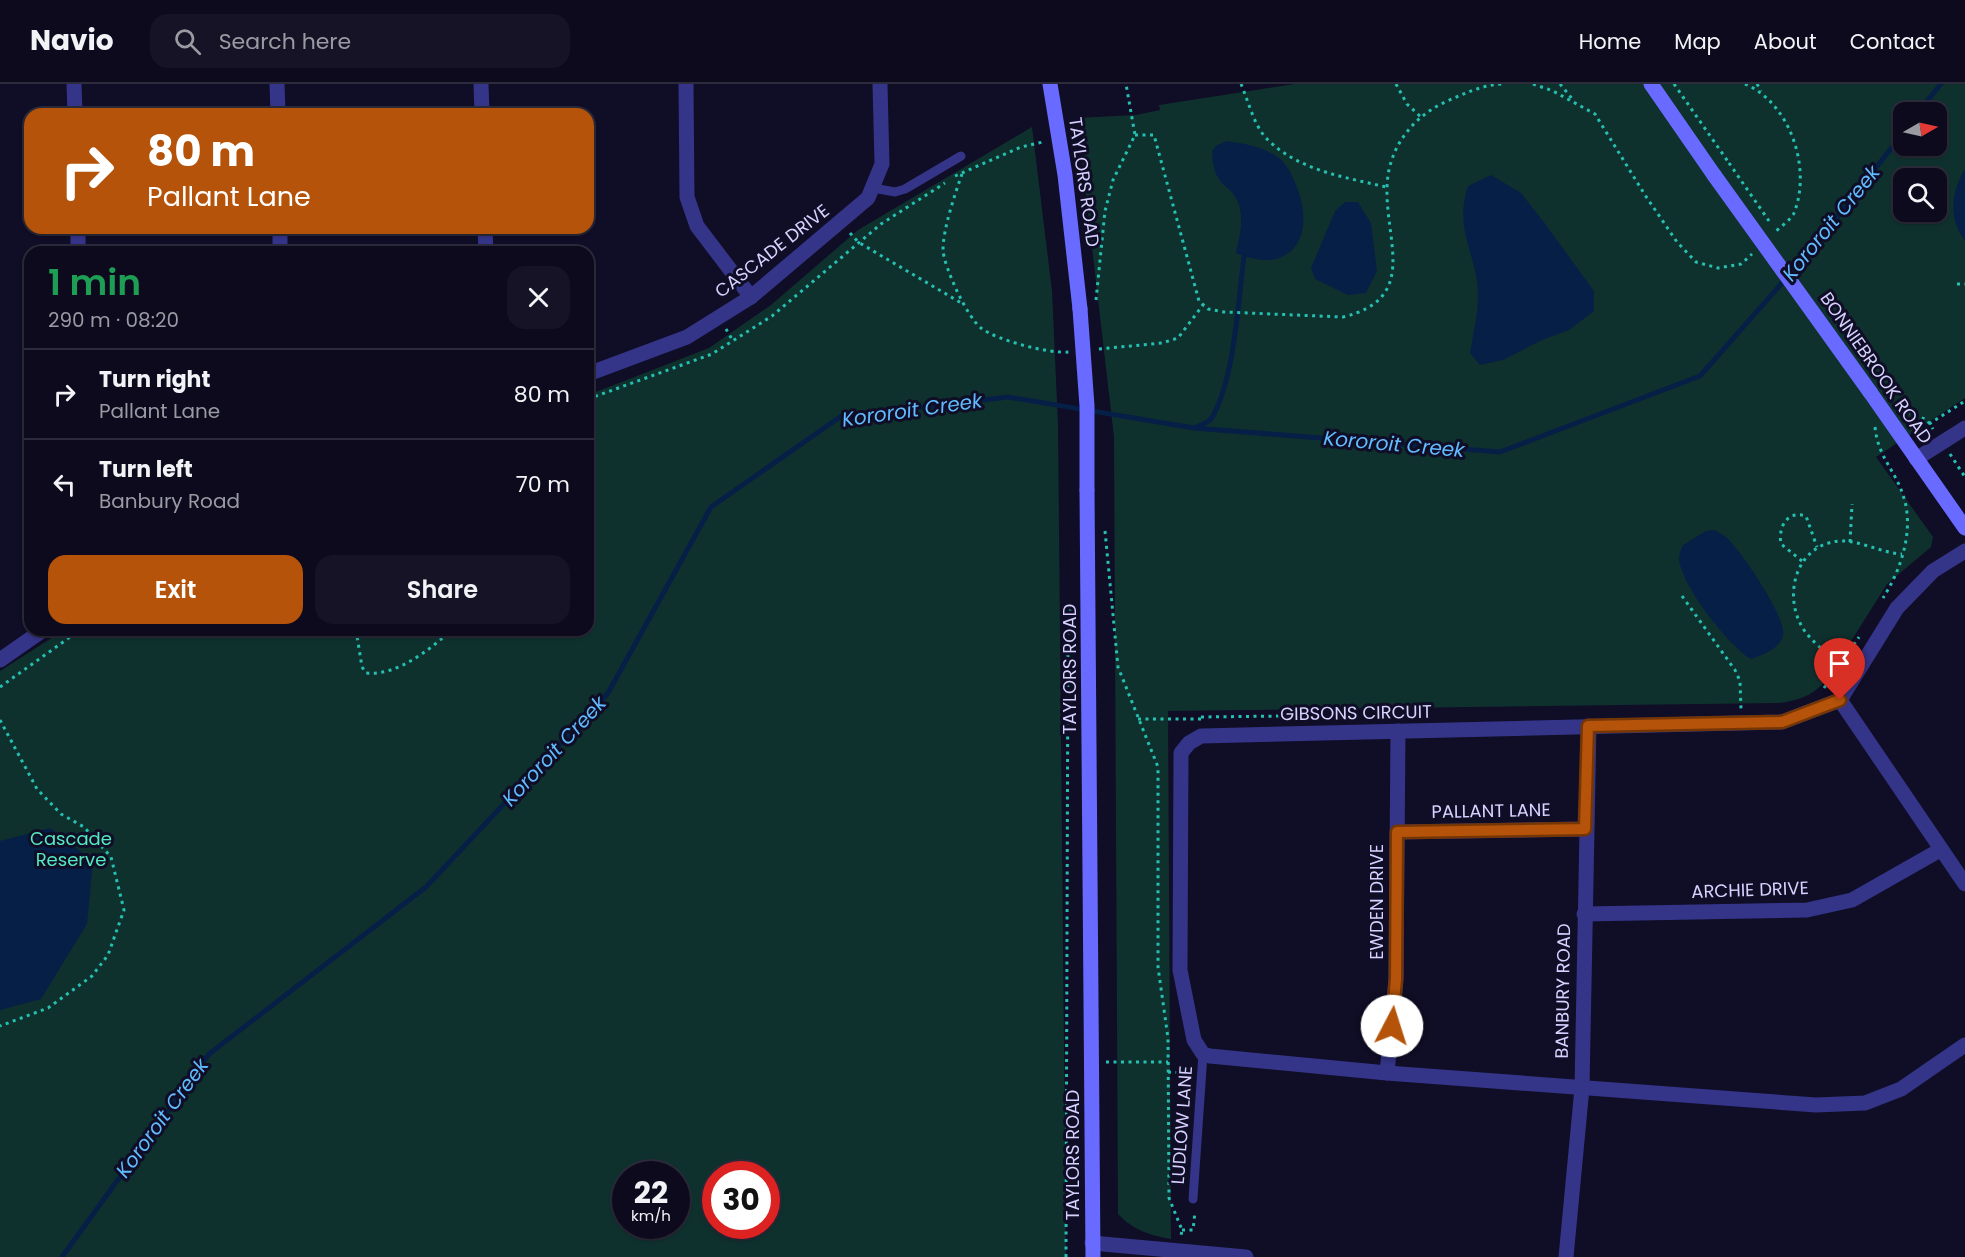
<!DOCTYPE html>
<html lang="en">
<head>
<meta charset="utf-8">
<style>
  body { margin:0; font-family:Poppins,sans-serif; background:#151325; color:#f1f3f6; height:100vh; display:flex; flex-direction:column; font-size:22px; white-space:nowrap }
  * { box-sizing:border-box; margin:0 }
  p { font-size:20px; color:#9a9aa3 }
  .icon { flex:none; width:33px; height:33px; fill:none; stroke:currentColor; stroke-width:2; stroke-linecap:round; stroke-linejoin:round }
  .map { position:relative; flex:1; overflow:hidden }
  .drawer { position:absolute; left:24px; top:162px; width:570px; height:390px; display:flex; flex-direction:column; background:#0c0a1c; border-radius:18px; box-shadow:0 2px 4px #0004,0 0 0 2px #2c2b3b }
  .drawer>* { flex:none }
  .banner { position:absolute; left:24px; top:24px; width:570px; height:126px; border-radius:18px; box-shadow:0 2px 4px #0004,0 0 0 2px #2c2b3b; background:#b45309; color:#fff; overflow:hidden }
  .needle { width:39px; rotate:81deg }
  .fabs { position:absolute; left:1893px; top:18px; display:grid; gap:12px }
  .fabs a { display:grid; place-items:center; width:54px; height:54px; border-radius:12px; background:#0c0a1c; box-shadow:0 2px 4px #0004,0 0 0 2px #2c2b3b; font-size:30px }
  .speed { position:absolute; left:612px; top:1077px; display:flex; gap:12px; font-size:30px; font-weight:700; text-align:center }
  .speed>* { display:grid; place-content:center; width:78px; height:78px; border-radius:50%; background:#0c0a1c; box-shadow:0 2px 4px #0004,0 0 0 2px #2c2b3b; line-height:1 }
  .speed small { font-size:15px; font-weight:400 }
  .speed .limit { border:9px solid #d22; background:#fff; color:#111 }
  .pin { position:absolute; display:grid; place-items:center; width:51px; height:51px; color:#fff; margin:-62px -26px; border-radius:50% 50% 50% 0; rotate:-45deg; box-shadow:0 0 6px #0007 }
  .pin .icon { rotate:45deg }
  .me { position:absolute; width:66px; margin:-33px; rotate:5deg; stroke-linejoin:round; filter:drop-shadow(0 0 4px #0008) }
  .turn { display:flex; align-items:center; gap:21px; height:126px; padding:0 24px; font-size:27px }
  .turn .icon { width:78px; height:78px; stroke-width:2.5 }
  .turn b { display:block; font-size:42px; line-height:51px }
  .round { display:grid; place-items:center; flex:none; width:63px; height:63px; border-radius:18px; background:#151325 }
  .summary { display:flex; align-items:center; justify-content:space-between; height:102px; padding:0 24px }
  h1 { font-size:36px; font-weight:600; line-height:45px; color:#1e9e55 }
  .cta { display:flex; gap:12px; margin-top:auto; padding:12px 24px }
  .cta a { flex:1; height:69px; border-radius:18px; background:#b45309; color:#fff; font-size:24px; font-weight:600; line-height:69px; text-align:center }
  .cta a+a { background:#151325; color:#f1f3f6 }
  ul { padding:0; list-style:none }
  li { display:flex; align-items:center; gap:18px; height:90px; padding:0 24px; border-top:2px solid #2c2b3b }
  li div { flex:1 }
  li b { display:block; font-size:22px }
  li em { font-style:normal }
  header { display:flex; align-items:center; gap:36px; box-sizing:border-box; height:84px; padding:0 30px; background:#0c0a1c; border-bottom:2px solid #2c2b3b }
  header strong { font-size:28px }
  nav { display:flex; gap:33px; margin-inline-start:auto; font-size:21px }
  .search { width:420px; height:54px; background:#151325; display:flex; align-items:center; gap:15px; box-sizing:border-box; padding:0 21px; border-radius:18px; color:#9a9aa3; font-size:22px }
  .map>svg:first-child { display:block }
</style>
</head>
<body>
<header>
<strong>Navio</strong>
<div class="search"><svg class="icon" aria-label="search" viewBox="0 0 24 24"><circle cx="10" cy="10" r="6"/><path d="M15 15l6 6"/></svg>Search here</div>
<nav><a>Home</a><a>Map</a><a>About</a><a>Contact</a></nav>
</header>
<div class="map">
<svg width="1965" height="1173" viewBox="0 0 1965 1173">
  <rect width="100%" height="100%" fill="#100d26"/>
  <g fill="#0f312e" fill-rule="evenodd">
    <path d="M1295,0H1965V314L1876,373L1933,453L1931,463L1887,500L1831,589C1818,609 1803,616 1779,619L1168,627L1171,1155C1149,1151 1133,1146 1118,1130L1114,353L1077,34L1136,31L1160,26L1159,21ZM1904,28H1936V62H1904ZM1904,94H1936V128H1904Z"/>
    <path d="M1032,43L1052,207L1058,340L1066,1173H0V587L64,546H588V311L709,264L771,221L858,146ZM626,1090H676V1142H626ZM716,1090H766V1142H716Z"/>
  </g>
  <g fill="#061f46">
    <path d="M1227,57C1245,60 1263,62 1279,74C1288,81 1294,95 1298,106C1316,156 1288,192 1236,169C1239,154 1244,137 1239,121C1231,97 1213,106 1212,67L1217,61Z"/>
    <path d="M1965,85V157C1948,135 1951,108 1965,85Z"/>
    <path d="M1491,91L1521,109L1546,141L1594,207V227L1569,246L1542,256L1503,276L1480,281L1470,269C1473,250 1478,231 1478,212C1478,170 1453,148 1468,102Z"/>
    <polygon points="1345,118 1358,118 1371,139 1377,187 1366,209 1348,211 1315,195 1311,184 1335,127"/>
    <path d="M1714,446C1718,448 1723,450 1726,453C1740,465 1787,534 1783,551C1780,565 1763,571 1751,575C1730,563 1680,501 1679,474C1679,470 1681,465 1683,461L1706,447Z"/>
    <polygon points="50,744 93,777 87,840 41,915 0,926 0,757"/>
  </g>
  <g fill="none" stroke-linecap="round" stroke-linejoin="round">
    <g stroke="#061f46" stroke-width="5">
      <polyline points="1918,28 1941,0"/>
      <path d="M1196,343C1203,340 1211,338 1214,330C1235,289 1238,218 1244,173"/>
      <polyline points="62,1173 209,970 426,803 608,609 711,423 840,333 1008,313 1194,344 1500,368 1700,292 1812,165 1904,48"/>
    </g>
    <g stroke="#25c0b2" stroke-width="3" stroke-dasharray="3 4.5" stroke-linecap="butt">
      <path d="M1241,0C1248,16 1254,42 1267,55C1299,87 1345,93 1386,103"/>
      <polyline points="1396,0 1407,20 1421,33"/>
      <polyline points="1533,0 1553,7 1595,30 1645,111 1677,158 1696,178 1718,184 1741,180 1752,170"/>
      <polyline points="1560,0 1574,17"/>
      <polyline points="1674,0 1729,79"/>
      <path d="M1745,0C1790,19 1812,84 1794,129C1791,136 1780,143 1774,149"/>
      <polyline points="1757,0 1761,7"/>
      <path d="M1135,51H1154L1199,217L1208,225L1224,228L1343,233C1418,215 1386,159 1387,105C1387,66 1411,34 1445,18C1464,10 1481,1 1502,0"/>
      <path d="M962,90C955,110 943,145 943,166C944,183 967,233 981,244C996,256 1049,270 1069,268"/>
      <polyline points="955,92 1021,63 1043,58"/>
      <polyline points="850,149 858,158 963,220"/>
      <polyline points="1957,200 1965,200"/>
      <polyline points="1096,216 1105,127 1113,96 1135,51 1126,0"/>
      <polyline points="726,245 733,257"/>
      <polyline points="1099,265 1162,259 1178,254 1203,221"/>
      <polyline points="588,315 712,270 772,232 881,140 945,99"/>
      <polyline points="1901,325 1927,336 1933,345"/>
      <polyline points="1929,340 1965,317"/>
      <path d="M1875,343C1878,373 1895,386 1903,411C1915,445 1901,486 1883,514"/>
      <polyline points="1950,370 1965,393"/>
      <polyline points="1105,447 1118,583 1158,683 1158,883 1168,954 1169,1114 1182,1146 1181,1152"/>
      <polyline points="1850,458 1852,420"/>
      <path d="M1802,477L1781,460C1778,443 1787,426 1806,432L1817,463"/>
      <polyline points="1682,512 1735,586 1740,597 1741,625"/>
      <path d="M356,546L362,583L366,589C398,592 430,565 452,546"/>
      <path d="M1838,578C1826,568 1813,559 1804,546C1782,513 1795,461 1839,457C1860,456 1881,469 1902,470"/>
      <polyline points="0,603 80,546"/>
      <polyline points="1824,604 1859,553"/>
      <polyline points="1201,633 1283,632"/>
      <polyline points="1138,635 1201,635"/>
      <polyline points="0,636 37,705 61,730 84,743 111,773 124,826 108,871 92,892 48,924 0,942"/>
      <polyline points="1106,978 1168,978"/>
      <polyline points="1168,988 1188,989"/>
      <polyline points="1182,1146 1193,1146 1195,1128"/>
      <polyline points="1066,1173 1068,537 1071,524"/>
    </g>
    <g stroke="#343489" stroke-width="9">
      <polyline points="873,104 895,108 905,105 961,72"/>
      <polyline points="1193,1115 1203,970"/>
    </g>
    <g stroke="#343489" stroke-width="15">
      <polyline points="74,0 75,30"/>
      <polyline points="277,0 278,30"/>
      <polyline points="481,0 482,30"/>
      <polyline points="686,0 687,113 697,142 751,213"/>
      <polyline points="78,144 78,168"/>
      <polyline points="280,144 280,168"/>
      <polyline points="485,144 486,168"/>
      <polyline points="588,290 687,253 751,213 868,114 882,80 880,0"/>
      <polyline points="1916,375 1965,344"/>
      <polyline points="0,576 43,546"/>
      <polyline points="1840,616 1897,524 1933,487 1965,467"/>
      <polyline points="1397,748 1585,745"/>
      <polyline points="1965,800 1840,616 1782,638 1201,652 1189,659 1181,669 1180,886 1194,956 1203,970 1210,972 1387,989 1816,1021 1865,1019 1901,1005 1965,961"/>
      <polyline points="1584,830 1807,826 1852,816 1940,766"/>
      <polyline points="1387,989 1396,895 1398,647"/>
      <polyline points="1092,1159 1246,1173"/>
      <polyline points="1566,1173 1582,1004 1589,642"/>
    </g>
    <g stroke="#696aff" stroke-width="15">
      <polyline points="1050,0 1065,91 1080,225"/>
      <polyline points="1651,0 1714,91"/>
      <polyline points="1870,308 1965,444"/>
      <polyline points="1087,406 1093,1173"/>
    </g>
    <polyline stroke="#25c0b2" stroke-width="3" stroke-dasharray="3 4.5" stroke-linecap="butt" points="1729,79 1769,137"/>
    <g stroke="#696aff" stroke-width="15">
      <polyline points="1714,91 1870,308"/>
      <polyline points="1080,225 1087,322 1087,406"/>
    </g>
  </g>
  <g fill="none" stroke-linecap="round" stroke-linejoin="round">
    <defs>
      <polyline id="route" points="1392,942 1396,895 1397,748 1585,745 1588,642 1782,638 1840,616"/>
    </defs>
    <use href="#route" stroke="#753606" stroke-width="15"/>
    <use href="#route" stroke="#b45309" stroke-width="10"/>
  </g>
  <g text-anchor="middle" stroke-width="6" stroke-linejoin="round" paint-order="stroke">
    <g font-size="18" fill="#d6d2ff" stroke="#100d26">
      <text transform="translate(1084 98) rotate(82)" y="6">TAYLORS ROAD</text>
      <text transform="translate(772 167) rotate(-38)" y="6">CASCADE DRIVE</text>
      <text transform="translate(1876 284) rotate(55)" y="6">BONNIEBROOK ROAD</text>
      <text transform="translate(1070 585) rotate(-90)" y="6">TAYLORS ROAD</text>
      <text transform="translate(1356 629) rotate(-1)" y="6">GIBSONS CIRCUIT</text>
      <text transform="translate(1491 727) rotate(-1)" y="6">PALLANT LANE</text>
      <text transform="translate(1750 806) rotate(-2)" y="6">ARCHIE DRIVE</text>
      <text transform="translate(1377 818) rotate(-90)" y="6">EWDEN DRIVE</text>
      <text transform="translate(1563 907) rotate(-89)" y="6">BANBURY ROAD</text>
      <text transform="translate(1182 1041) rotate(-86)" y="6">LUDLOW LANE</text>
      <text transform="translate(1073 1071) rotate(-90)" y="6">TAYLORS ROAD</text>
    </g>
    <g font-size="18" fill="#54e9bf" stroke="#100d26">
      <text x="71" y="761">Cascade<tspan x="71" dy="21">Reserve</tspan></text>
    </g>
    <g font-size="20" font-style="italic" fill="#60bbff" stroke="#100d26">
      <text transform="translate(1831 139) rotate(-51)" y="7">Kororoit Creek</text>
      <text transform="translate(912 326) rotate(-8)" y="7">Kororoit Creek</text>
      <text transform="translate(1394 360) rotate(5)" y="7">Kororoit Creek</text>
      <text transform="translate(554 667) rotate(-47)" y="7">Kororoit Creek</text>
      <text transform="translate(162 1034) rotate(-54)" y="7">Kororoit Creek</text>
    </g>
  </g>
</svg>
<div class="fabs">
<a><svg class="needle" viewBox="-14 -14 28 28"><path d="M0-13l5 13h-10z" fill="#e53935"/><path d="M0 13l5-13h-10z" fill="#9a9aa3"/></svg></a>
<a><svg class="icon" aria-label="search" viewBox="0 0 24 24"><circle cx="10" cy="10" r="6"/><path d="M15 15l6 6"/></svg></a>
</div>
<div class="speed"><div>22<small>km/h</small></div><div class="limit">30</div></div>
<div class="pin" style="left:1840px;top:616px;background:#d93025"><svg class="icon" aria-label="arrive" viewBox="0 0 24 24"><path d="M6 21V4h12l-3 4 3 4H6"/></svg></div>
<svg class="me" style="left:1392px;top:942px" viewBox="-20 -20 40 40"><circle r="19" fill="#fff"/><path d="M0-13L10 11 0 6-10 11z" fill="#b45309"/></svg>
<div class="banner">
<div class="turn"><svg class="icon" aria-label="right" viewBox="0 0 24 24"><path d="M7 20v-9h11M14 6l5 5-5 5"/></svg><div><b>80 m</b>Pallant Lane</div></div>
</div>
<section class="drawer">
<div class="summary"><div><h1>1 min</h1><p>290 m · 08:20</p></div><a class="round"><svg class="icon" aria-label="close" viewBox="0 0 24 24"><path d="M6 6l12 12M18 6L6 18"/></svg></a></div>
<ul>
<li><svg class="icon" aria-label="right" viewBox="0 0 24 24"><path d="M7 20v-9h11M14 6l5 5-5 5"/></svg><div><b>Turn right</b><p>Pallant Lane</p></div><em>80 m</em></li>
<li><svg class="icon" aria-label="left" viewBox="0 0 24 24"><path d="M17 20v-9H6M10 6l-5 5 5 5"/></svg><div><b>Turn left</b><p>Banbury Road</p></div><em>70 m</em></li>
</ul>
<div class="cta"><a>Exit</a><a>Share</a></div>
</section>
</div>
</body>
</html>
